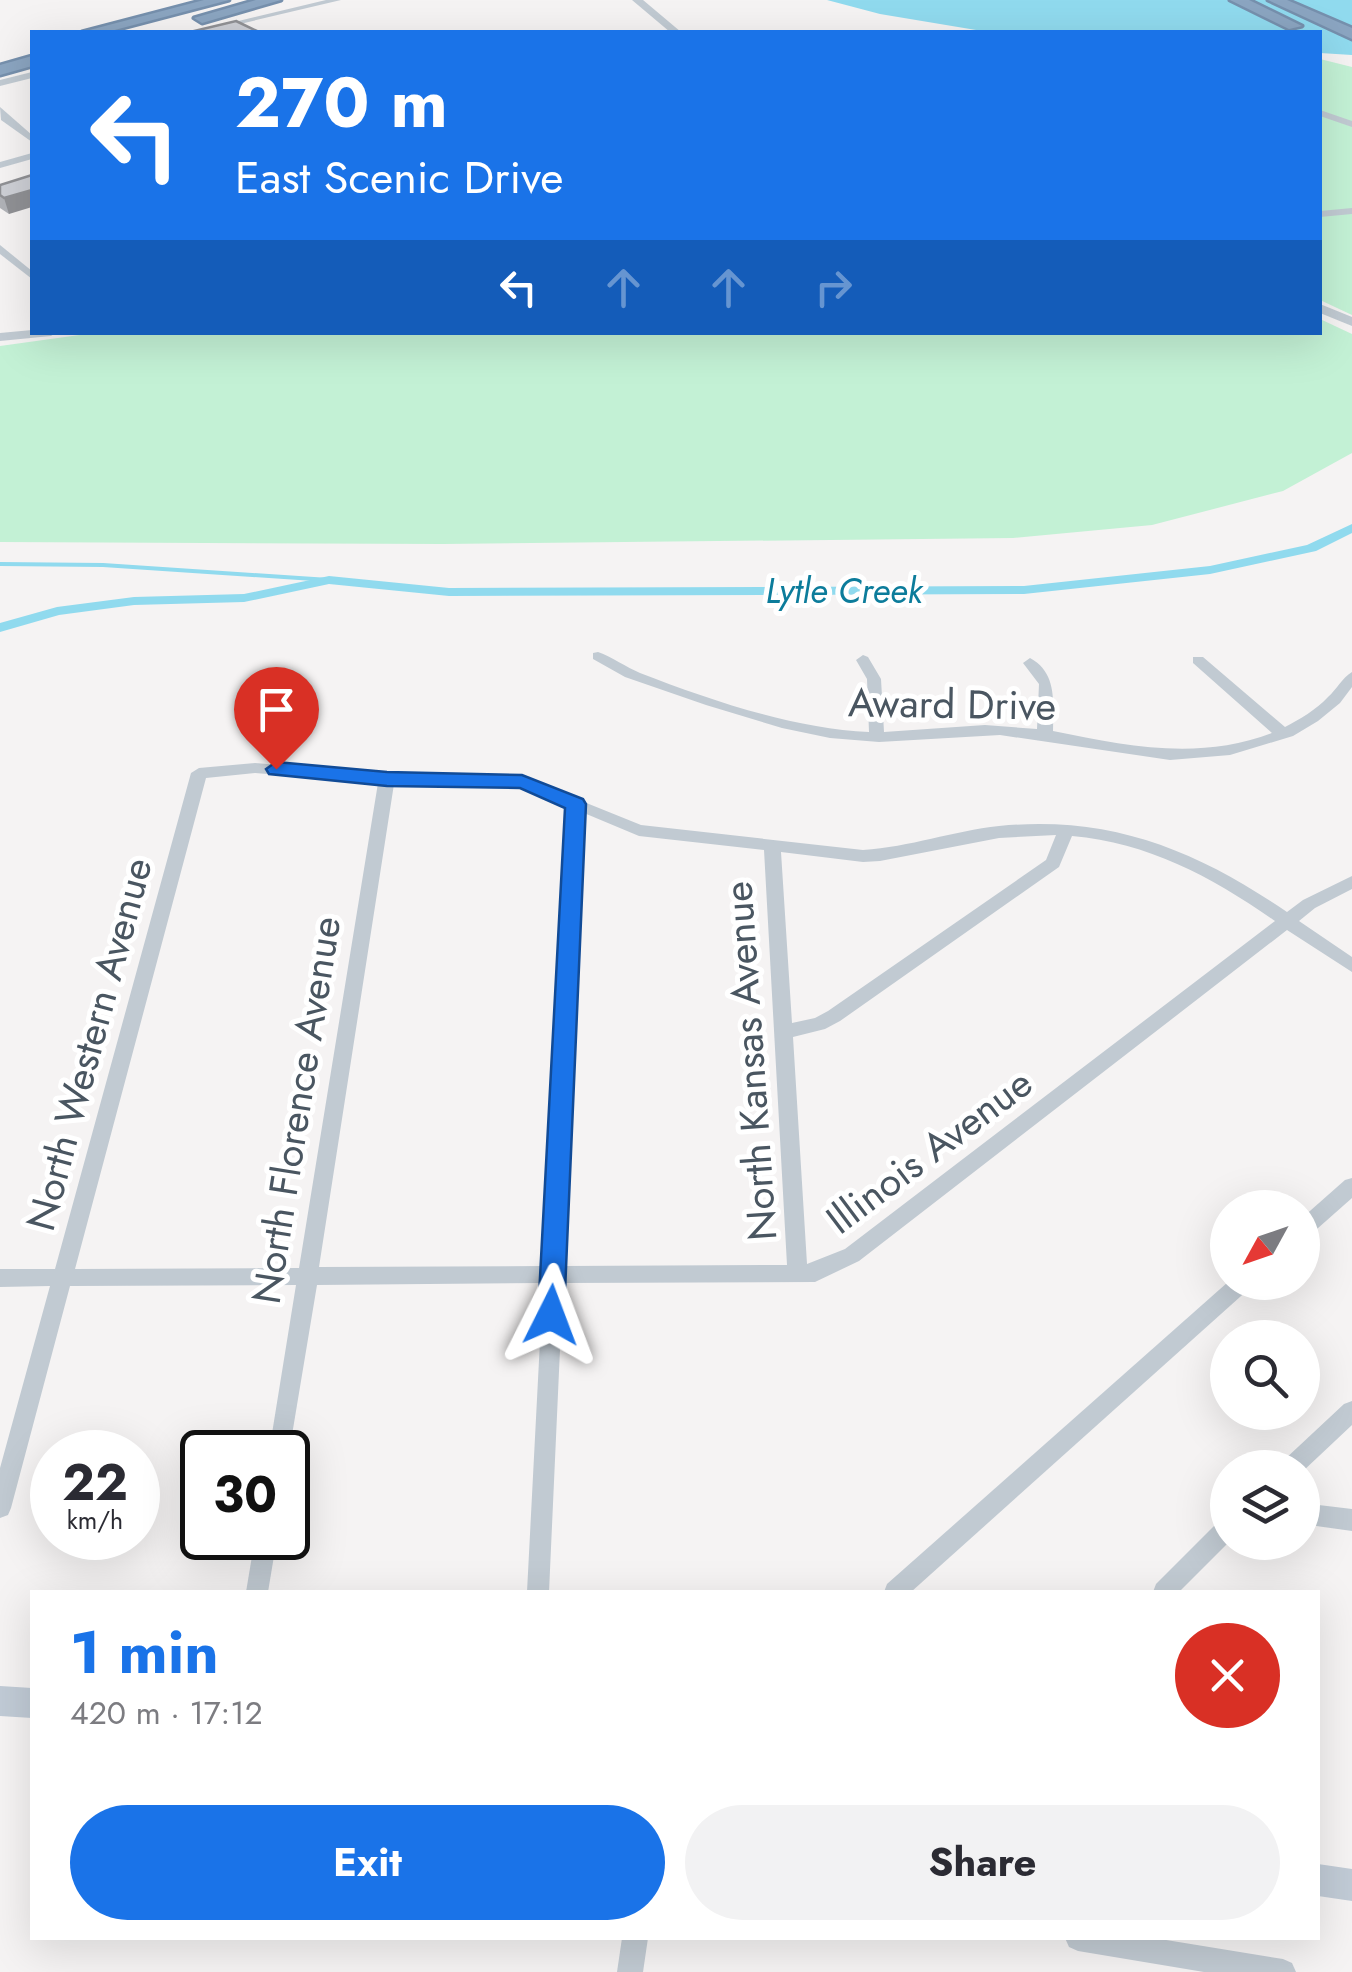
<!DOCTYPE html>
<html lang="en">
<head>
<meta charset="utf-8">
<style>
  body { margin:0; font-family:Jost,sans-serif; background:#f2f2f3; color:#2b2b33; height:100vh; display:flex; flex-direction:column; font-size:38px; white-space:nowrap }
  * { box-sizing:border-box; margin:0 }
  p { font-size:32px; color:#7c7c81 }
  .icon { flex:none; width:55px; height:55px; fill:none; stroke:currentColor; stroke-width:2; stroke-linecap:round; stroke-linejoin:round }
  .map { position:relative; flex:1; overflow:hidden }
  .panel { position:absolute; left:30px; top:1590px; width:1290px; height:350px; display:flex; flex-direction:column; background:#fff; border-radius:0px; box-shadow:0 10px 40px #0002 }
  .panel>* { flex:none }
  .top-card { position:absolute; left:30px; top:30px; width:1292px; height:305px; border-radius:0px; box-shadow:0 10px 40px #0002; background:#1a73e8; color:#fff; overflow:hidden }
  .needle { width:65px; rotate:230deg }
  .buttons { position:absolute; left:1210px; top:1190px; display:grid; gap:20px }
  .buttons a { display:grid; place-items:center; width:110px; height:110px; border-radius:50%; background:#fff; box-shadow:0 10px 40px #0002; font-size:50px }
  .speed { position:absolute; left:30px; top:1430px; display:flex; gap:20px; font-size:50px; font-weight:700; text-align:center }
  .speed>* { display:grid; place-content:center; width:130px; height:130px; border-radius:50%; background:#fff; box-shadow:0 10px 40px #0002; line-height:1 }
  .speed small { font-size:25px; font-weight:400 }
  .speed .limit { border:5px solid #111; border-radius:15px; background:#fff; color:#111 }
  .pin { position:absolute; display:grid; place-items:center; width:85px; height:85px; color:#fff; margin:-102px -42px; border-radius:50% 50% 50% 0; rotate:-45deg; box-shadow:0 0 10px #0007 }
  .pin .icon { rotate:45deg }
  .me { position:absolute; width:110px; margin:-55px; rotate:3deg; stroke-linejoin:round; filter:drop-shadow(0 0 8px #0008) }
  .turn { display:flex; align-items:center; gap:35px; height:210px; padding:0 40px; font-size:45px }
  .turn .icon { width:130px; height:130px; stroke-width:2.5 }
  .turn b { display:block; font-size:70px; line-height:85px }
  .lanes { display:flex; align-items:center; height:95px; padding:0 40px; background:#0003; justify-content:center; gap:50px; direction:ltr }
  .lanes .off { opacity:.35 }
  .round { display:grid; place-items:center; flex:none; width:105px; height:105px; border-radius:52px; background:#f2f2f3 }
  .headline { display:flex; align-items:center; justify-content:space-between; height:170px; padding:0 40px }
  h1 { font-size:60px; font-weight:700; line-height:75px; color:#1a73e8 }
  .cta { display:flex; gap:20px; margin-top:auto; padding:20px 40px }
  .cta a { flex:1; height:115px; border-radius:60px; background:#1a73e8; color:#fff; font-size:40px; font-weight:700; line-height:115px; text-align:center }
  .cta a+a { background:#f2f2f3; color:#2b2b33 }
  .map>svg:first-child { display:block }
</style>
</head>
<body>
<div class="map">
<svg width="1352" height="1972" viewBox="0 0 1352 1972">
  <rect width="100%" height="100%" fill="#f5f3f3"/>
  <g fill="#c3f1d5">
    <polygon points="1320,59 1352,67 1352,315 1320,300"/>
    <polygon points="1320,319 1352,334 1352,453 1283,491 1152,525 1013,538 443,544 0,542 0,346 101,332 1320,332"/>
  </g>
  <polygon fill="#90daee" points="827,0 1352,0 1352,55 1320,53 1320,32 988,32 880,14"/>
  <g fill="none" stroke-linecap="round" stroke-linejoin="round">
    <polyline stroke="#90daee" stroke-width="4" points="0,564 103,565 329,580"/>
    <polygon fill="#90daee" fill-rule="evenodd" points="1352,524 1352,533 1316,551 1210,574 1024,594 449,596 329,584 244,602 134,605 59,615 0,632 0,623 57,607 134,597 244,594 329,576 449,588 1024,586 1210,566 1307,545"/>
    <defs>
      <g id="motorway">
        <polygon points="204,0 229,0 107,32 82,32"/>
        <polygon points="256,0 281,0 202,23 194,18"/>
        <polygon points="1230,0 1249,0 1302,26 1289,29"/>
        <polygon points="1268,0 1287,0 1352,28 1352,39"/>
        <polygon points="32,56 32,66 0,75 0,65"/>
      </g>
    </defs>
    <use href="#motorway" stroke="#7690ad" stroke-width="5"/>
    <g fill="#c1cad2" fill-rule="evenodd">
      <polygon points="326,0 341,0 206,32 193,32"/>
      <polygon points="32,72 32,78 0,86 0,80"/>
      <polygon points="0,107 32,135 32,142 1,120"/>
      <polygon points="1320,110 1352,121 1352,127 1320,116"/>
      <polygon points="32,153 32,159 0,168 0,162"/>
      <polygon points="1352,208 1352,214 1320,217 1320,211"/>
      <polygon points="0,245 32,271 32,279 0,254"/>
      <path d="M598,652C612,657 626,667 640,673C710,700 794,729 869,732L867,679L856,660L863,655L868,657L881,679L884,732L985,725L1037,729L1039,684L1023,663L1030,658C1058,673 1053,704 1053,731C1127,746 1198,761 1272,733L1193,663V657H1203L1285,727C1300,719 1316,710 1328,697C1337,689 1342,678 1352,672V687L1340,703L1318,721L1293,736L1230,755L1170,760L1000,735L879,742L830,738L782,728L706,705L625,677L593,659V653Z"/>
      <path d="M255,763L387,774L522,777L641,825L863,850C910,847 953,831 999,826C1111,815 1196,850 1287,912L1303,900L1352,876V889L1315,908L1299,921L1352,957V972L1287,930L859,1261L815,1282L563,1283L549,1592H527L543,1283L317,1285L288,1459V1452H269L296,1285L70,1286L11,1508L8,1515L0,1518V1468L50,1286L0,1287V1269H55L191,773L199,768ZM255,773L378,783L299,1268L75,1269L206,778ZM394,784L520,787L568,807L544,1266L319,1267ZM584,813L639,836L764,850L787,1265L564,1266ZM1056,835L1046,860L828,1011L815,1018L792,1023L781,852L863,862L880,861L999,838ZM1072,836C1149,843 1212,877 1275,921L845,1249L807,1264L793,1037L825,1029L840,1021L1059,867Z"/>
      <polygon points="1352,1178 1352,1198 1309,1236 1302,1238 1302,1218 1345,1180"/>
      <polygon points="1228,1282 1253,1282 1250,1288 911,1592 884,1592 887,1584"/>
      <polygon points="1352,1401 1352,1425 1302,1472 1302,1468 1280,1468 1283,1461 1344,1404"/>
      <polygon points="1302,1503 1352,1509 1352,1531 1302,1524"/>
      <polygon points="1228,1518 1229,1542 1179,1592 1153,1592 1156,1584 1220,1520"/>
      <polygon points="255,1538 277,1538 268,1592 246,1592"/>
      <polygon points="622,1938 648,1938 643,1972 617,1972"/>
      <polygon points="1065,1938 1154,1938 1283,1959 1292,1963 1296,1972 1204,1972 1078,1951 1069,1947"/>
    </g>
    <g fill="#c1cad2" fill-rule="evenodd">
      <polygon points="632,0 643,0 681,32 670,32"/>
      <polygon points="1320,304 1352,317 1352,326 1320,313"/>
      <polygon points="32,330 32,332 57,332 51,336 0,341 0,333"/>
    </g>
    <g fill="#c1cbd6" fill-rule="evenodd">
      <polygon points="0,1686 32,1688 32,1718 0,1716"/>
      <polygon points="1318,1864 1352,1869 1352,1901 1318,1896"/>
    </g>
    <use href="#motorway" fill="#8ba5c1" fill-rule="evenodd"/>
  </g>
  <polygon fill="#b0b2b7" points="32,175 9,214 0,208 0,185"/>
  <polygon fill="#909195" points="32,190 32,207 9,214 4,198"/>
  <g fill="#cdcfd5" stroke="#909195" stroke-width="2.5">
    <polygon points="236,21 259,32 190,32"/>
    <polygon points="32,175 32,190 4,198 0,195 0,185"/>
  </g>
  <polygon fill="#1a73e8" stroke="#114b97" stroke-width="2.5" points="276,762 387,772 522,775 583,799 586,804 564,1315 560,1323 551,1327 542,1323 538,1315 565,808 520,788 387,786 269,774 266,769"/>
  <g text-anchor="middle" stroke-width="10" stroke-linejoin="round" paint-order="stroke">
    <g font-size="35" font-style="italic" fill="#0c7c9b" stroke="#fff">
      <text x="844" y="603">Lytle Creek</text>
    </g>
    <g font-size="40" fill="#4a5661" stroke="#fff">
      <text transform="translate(952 704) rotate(1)" y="14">Award Drive</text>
      <text transform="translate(89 1044) rotate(-75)" y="14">North Western Avenue</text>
      <text transform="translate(750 1061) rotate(-94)" y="14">North Kansas Avenue</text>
      <text transform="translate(296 1110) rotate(-81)" y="14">North Florence Avenue</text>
      <text transform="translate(929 1151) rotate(-37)" y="14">Illinois Avenue</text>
    </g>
  </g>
</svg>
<div class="buttons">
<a><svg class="needle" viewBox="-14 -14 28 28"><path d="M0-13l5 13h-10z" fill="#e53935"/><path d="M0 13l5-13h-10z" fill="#7c7c81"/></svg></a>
<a><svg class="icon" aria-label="search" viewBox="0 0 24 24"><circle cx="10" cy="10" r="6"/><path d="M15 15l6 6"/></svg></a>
<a><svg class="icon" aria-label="layers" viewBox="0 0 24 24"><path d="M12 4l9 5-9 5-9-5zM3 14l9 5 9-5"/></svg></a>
</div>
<div class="speed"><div>22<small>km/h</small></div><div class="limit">30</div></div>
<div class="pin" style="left:276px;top:769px;background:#d93025"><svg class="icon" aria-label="arrive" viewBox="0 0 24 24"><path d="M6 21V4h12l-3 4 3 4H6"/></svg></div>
<svg class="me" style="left:551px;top:1315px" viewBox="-20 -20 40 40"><path d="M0-17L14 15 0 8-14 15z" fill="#1a73e8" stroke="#fff" stroke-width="4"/></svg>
<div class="top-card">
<div class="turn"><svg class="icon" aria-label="left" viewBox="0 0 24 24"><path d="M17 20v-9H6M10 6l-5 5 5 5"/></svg><div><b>270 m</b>East Scenic Drive</div></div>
<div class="lanes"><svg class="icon" aria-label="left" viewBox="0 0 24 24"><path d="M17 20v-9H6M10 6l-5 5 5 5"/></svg><svg class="icon off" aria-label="ahead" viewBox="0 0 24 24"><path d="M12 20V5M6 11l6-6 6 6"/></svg><svg class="icon off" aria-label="ahead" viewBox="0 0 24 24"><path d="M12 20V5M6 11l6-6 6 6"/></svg><svg class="icon off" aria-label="right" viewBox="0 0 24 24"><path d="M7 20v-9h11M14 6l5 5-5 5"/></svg></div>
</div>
<section class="panel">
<div class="headline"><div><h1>1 min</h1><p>420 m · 17:12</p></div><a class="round" style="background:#d93025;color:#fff"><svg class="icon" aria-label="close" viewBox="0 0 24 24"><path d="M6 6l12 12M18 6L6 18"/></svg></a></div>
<div class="cta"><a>Exit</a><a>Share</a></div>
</section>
</div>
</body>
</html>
